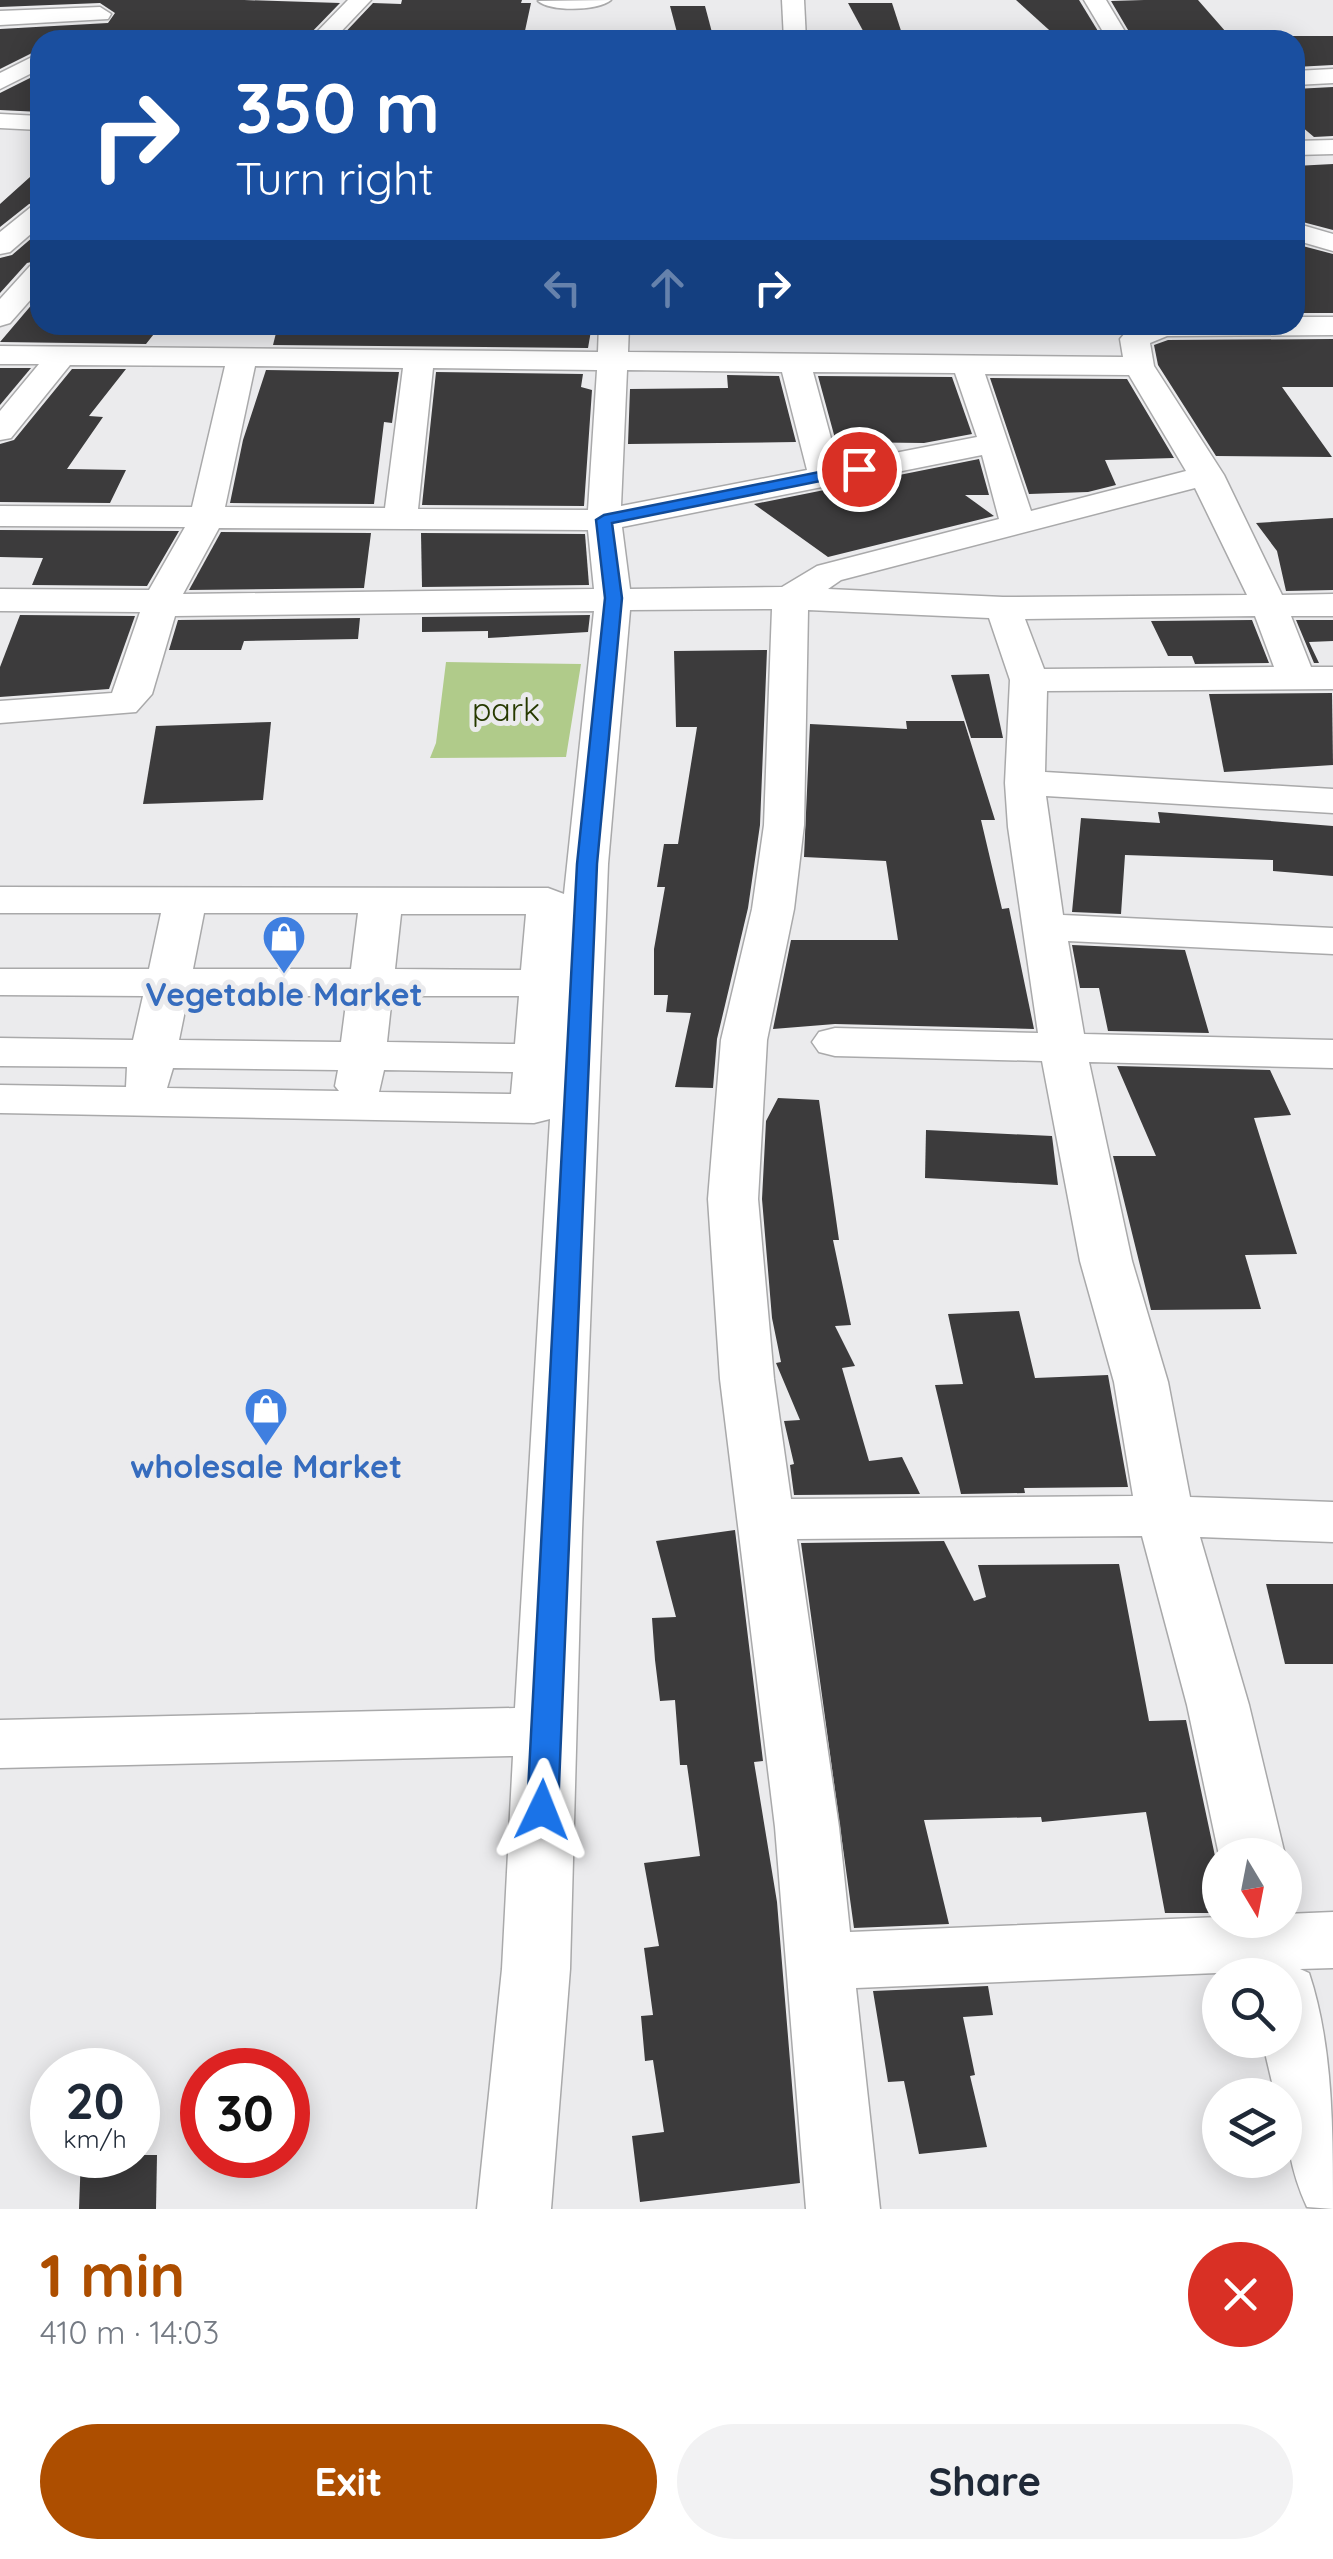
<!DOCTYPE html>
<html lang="en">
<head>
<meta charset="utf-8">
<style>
  body { margin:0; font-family:Quicksand,sans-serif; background:#f2f2f3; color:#1f2937; height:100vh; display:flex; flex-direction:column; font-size:38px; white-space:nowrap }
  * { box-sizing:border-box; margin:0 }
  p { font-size:32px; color:#747a83 }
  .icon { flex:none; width:55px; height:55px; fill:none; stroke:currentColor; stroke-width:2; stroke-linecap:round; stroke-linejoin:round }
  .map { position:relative; height:2209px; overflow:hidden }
  .side { display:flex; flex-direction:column; background:#fff; flex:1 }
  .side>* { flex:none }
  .banner { position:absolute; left:30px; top:30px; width:1275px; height:305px; border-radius:30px; box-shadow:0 5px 25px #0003; background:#1a4fa0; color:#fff; overflow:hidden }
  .needle { width:65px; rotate:170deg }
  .fabs { position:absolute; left:1202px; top:1838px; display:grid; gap:20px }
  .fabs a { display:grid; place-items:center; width:100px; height:100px; border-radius:50%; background:#fff; box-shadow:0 5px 25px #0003; font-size:50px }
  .speed { position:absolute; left:30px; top:2048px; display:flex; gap:20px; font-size:50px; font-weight:700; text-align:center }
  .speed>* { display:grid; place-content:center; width:130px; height:130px; border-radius:50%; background:#fff; box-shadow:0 5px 25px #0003; line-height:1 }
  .speed small { font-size:25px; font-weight:400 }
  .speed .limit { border:15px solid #d22; background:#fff; color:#111 }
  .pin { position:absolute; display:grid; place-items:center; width:85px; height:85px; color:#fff; margin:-42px; border:5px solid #fff; border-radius:50%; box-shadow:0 2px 10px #0007 }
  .me { position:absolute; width:110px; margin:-55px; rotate:2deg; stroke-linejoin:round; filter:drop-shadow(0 0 8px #0008) }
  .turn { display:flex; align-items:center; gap:35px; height:210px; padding:0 40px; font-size:45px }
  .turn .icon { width:130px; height:130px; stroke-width:2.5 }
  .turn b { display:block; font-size:70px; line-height:85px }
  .lanes { display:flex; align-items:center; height:95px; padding:0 40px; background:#0003; justify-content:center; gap:50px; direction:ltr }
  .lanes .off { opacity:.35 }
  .round { display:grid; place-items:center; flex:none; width:105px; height:105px; border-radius:52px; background:#f2f2f3 }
  .overview { display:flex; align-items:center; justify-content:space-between; height:170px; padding:0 40px }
  h1 { font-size:60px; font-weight:800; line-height:75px; color:#ad4e00 }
  .button { display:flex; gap:20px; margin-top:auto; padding:20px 40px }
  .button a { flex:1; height:115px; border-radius:60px; background:#ad4e00; color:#fff; font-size:40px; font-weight:800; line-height:115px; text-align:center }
  .button a+a { background:#f2f2f3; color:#1f2937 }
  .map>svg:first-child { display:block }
</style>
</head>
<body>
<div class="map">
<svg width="1333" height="2209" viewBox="0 0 1333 2209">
  <rect width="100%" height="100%" fill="#ebebed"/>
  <polygon fill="#b0cb8a" points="446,662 581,664 566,757 430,758 436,743"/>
  <g fill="#3c3b3c">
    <polygon points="0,0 244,0 340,3 306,38 240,33 237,36 205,35 201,40 40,40 40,49 0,69 0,29 108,23 115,13 100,3 0,7"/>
    <polygon points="402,0 522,0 521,3 531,3 523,40 338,40 373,3 401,4"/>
    <polygon points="1016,0 1079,0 1101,36 1059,39"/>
    <polygon points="1144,0 1198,0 1233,40 1144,40 1140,34 1131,35 1111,1"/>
    <polygon points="848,3 892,3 904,40 868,40"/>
    <polygon points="670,6 705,6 714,40 679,40"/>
    <polygon points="1264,36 1333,36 1333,65 1295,67 1295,40 1268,40"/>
    <polygon points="40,73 40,112 0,110 0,93"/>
    <polygon points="1333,87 1333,136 1314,137 1295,121 1295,89"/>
    <polygon points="1333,164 1333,230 1295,220 1295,166"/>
    <polygon points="40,168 40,202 29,204 0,227 0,204"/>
    <polygon points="40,231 40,260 27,263 0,293 0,258 12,255"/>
    <polygon points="1295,244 1333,254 1333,313 1295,313"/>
    <polygon points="40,295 40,325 161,325 146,344 0,342"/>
    <polygon points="278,325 592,325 588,348 273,345"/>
    <polygon points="1333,339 1333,387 1282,387 1332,457 1216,456 1158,365 1154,345 1168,340"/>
    <polygon points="0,368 31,368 0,405"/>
    <polygon points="72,369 126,369 89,416 103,417 67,469 126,470 110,503 0,502 0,444 14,440"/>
    <polygon points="266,370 399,372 392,423 384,422 374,504 230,503 243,440"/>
    <polygon points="436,372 583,374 581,387 592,390 584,506 422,505"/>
    <polygon points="727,375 779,376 796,442 628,444 630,389 728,388"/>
    <polygon points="818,376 952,377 972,434 924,443 836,442"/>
    <polygon points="990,378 1127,379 1174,458 1105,460 1116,485 1088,492 1029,494"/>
    <polygon points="979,459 989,495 965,495 994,516 828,557 754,504"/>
    <polygon points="1333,518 1333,590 1286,591 1277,551 1256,523"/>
    <polygon points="0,530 179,531 147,586 32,585 43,558 0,557"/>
    <polygon points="221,532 371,533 364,588 189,590"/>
    <polygon points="421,533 585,534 589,585 422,587"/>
    <polygon points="20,615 135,616 109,689 0,697 0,667"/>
    <polygon points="590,615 588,632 488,638 488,631 422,632 422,617"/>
    <polygon points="360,618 358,639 244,641 241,650 169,650 178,620"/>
    <polygon points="1252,620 1269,663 1195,664 1192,656 1168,656 1151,621"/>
    <polygon points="1296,620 1333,620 1333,641 1309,642 1319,663 1314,663"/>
    <polygon points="767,650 760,825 748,908 717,1039 713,1088 675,1087 691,1013 666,1012 668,995 654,995 654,949 665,887 657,887 664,844 678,844 697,727 676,727 674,651"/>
    <polygon points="989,674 1003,738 971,738 951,675"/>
    <polygon points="1332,693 1333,765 1224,772 1209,694"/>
    <polygon points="906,721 964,721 995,820 981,820 1002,909 1009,908 1034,1029 835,1024 773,1029 791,940 898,940 886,861 804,857 810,724 907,729"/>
    <polygon points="271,722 263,800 143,804 156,726"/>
    <polygon points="1158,812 1333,826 1333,876 1273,871 1273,860 1125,855 1121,914 1072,912 1081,818 1160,823"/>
    <polygon points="1072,945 1185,950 1209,1033 1108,1031 1099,988 1080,988"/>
    <polygon points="1117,1066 1270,1070 1291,1115 1254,1118 1297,1254 1245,1255 1261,1309 1151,1310 1113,1156 1156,1156"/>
    <polygon points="778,1098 819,1100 839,1240 833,1240 851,1325 835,1326 855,1366 842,1368 869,1461 902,1457 920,1494 794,1495 790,1465 794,1464 784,1421 800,1420 776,1363 781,1362 772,1318 762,1199 766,1121"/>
    <polygon points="926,1130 1052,1136 1058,1185 925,1178"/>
    <polygon points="1019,1311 1035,1378 1108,1375 1128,1487 1024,1488 1025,1493 961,1494 935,1385 963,1384 948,1314"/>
    <polygon points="735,1530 763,1761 754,1762 777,1902 800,2183 640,2202 632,2136 664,2132 653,2060 645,2061 641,2016 653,2015 644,1948 659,1946 644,1863 700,1856 687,1765 680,1765 675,1700 660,1701 655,1660 652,1618 676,1617 656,1541"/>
    <polygon points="944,1541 974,1601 986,1597 978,1565 1119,1564 1149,1721 1186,1720 1215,1856 1220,1859 1220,1913 1165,1913 1146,1812 1042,1822 1041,1817 924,1820 949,1924 854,1928 801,1543"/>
    <polygon points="1266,1584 1333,1584 1333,1664 1285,1664"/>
    <polygon points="988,1986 993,2015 963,2017 975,2075 970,2076 987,2147 919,2154 904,2081 888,2082 873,1991"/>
    <polygon points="81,2155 157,2155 156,2209 79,2209"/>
  </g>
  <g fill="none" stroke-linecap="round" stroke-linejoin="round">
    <defs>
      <g id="minor">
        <polygon points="348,0 371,0 333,40 309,40"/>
        <path d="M611,0C598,11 551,12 538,1Z"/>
        <polygon points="782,0 804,0 806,40 784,40"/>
        <polygon points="1084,0 1106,0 1130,40 1108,40"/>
        <polygon points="100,7 111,14 108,19 0,25 0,11"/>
        <polygon points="40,53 40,69 0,89 0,73"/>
        <polygon points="1333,69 1333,83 1295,85 1295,71"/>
        <polygon points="0,114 40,116 40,130 0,128"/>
        <polygon points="1333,140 1333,154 1295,155 1295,141"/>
        <polygon points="40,205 40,226 10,252 0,254 0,232 31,207"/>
        <polygon points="1295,223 1333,234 1333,251 1295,240"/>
        <polygon points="40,264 40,289 10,323 0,326 0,299 30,266"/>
        <path d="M1295,317H1333V335L1167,336L1150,343L1154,366L1224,475L1282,595L1333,594V616H1291L1311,667H1333V689L1047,691L1045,772L1333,789V813L1046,796L1063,915L1333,928V954L1068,941L1084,1034L1333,1040V1068L1089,1062L1132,1261L1168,1382L1190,1497L1333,1502V1542L1200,1537L1249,1705L1285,1855H1219L1187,1705L1142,1536L797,1539L839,1827L850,1932L1220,1917V1920H1285V1914L1333,1912V1968L1300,1969L1309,1973C1333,2045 1333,2130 1333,2209L1307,2207C1290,2170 1285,2135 1285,2095H1275L1262,2040H1285V1975H1260L1266,1971L856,1988L880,2209H806L775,1827L720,1379L708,1199L721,1040L752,909L764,825L772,609L630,610L608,864L582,1531L570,1969L551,2209H477L502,1969L513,1756L0,1768V1720L515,1708L550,1119L534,1123L0,1113V1085L126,1087L127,1067L0,1066V1038L133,1040L143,996L0,995V969H149L161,913H0V887L548,888L564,894L594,611L175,616L152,694L136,712L0,723V701L112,693L140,612L0,611V589L149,590L185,527L0,526V506L192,507L225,366L70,365L11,438L0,440V411L39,364H0V346L598,352L599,325H629L628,352L1123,357L1120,339L1125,333L1143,325H1295ZM255,366L403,368L385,508L225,507ZM433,368L597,370L588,510L418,509ZM627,370L782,372L807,470L621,506ZM813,372L955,373L977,437L838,464ZM985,374L1129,375L1186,471L1031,511ZM982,455L999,519L817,566L782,587L630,589L622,527ZM1195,488L1247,595L1003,597L828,589L841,580ZM219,528L588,530L594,589L183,594ZM808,610L989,618L1010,680L1005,783L1008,827L1038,1033L835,1028L819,1032L812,1042L819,1052L835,1056L1042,1061L1080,1261L1114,1382L1133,1496L791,1499L774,1379L758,1199L767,1040L794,909L804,825ZM1255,616L1274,667L1044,669L1025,619ZM204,913H358L351,969H193ZM401,914H526L521,970L395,969ZM188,996H347L341,1042L179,1040ZM392,996H519L515,1044L387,1042ZM173,1068L338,1070L335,1086L339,1091L167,1088ZM384,1070L513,1072L511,1094L379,1092Z"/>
      </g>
    </defs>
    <use href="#minor" stroke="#a9a9aa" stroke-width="3"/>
    <use href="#minor" fill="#fff" fill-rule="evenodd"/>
  </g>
  <polygon fill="#1a73e8" stroke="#114b97" stroke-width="2.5" points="859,464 865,465 865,472 612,523 622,598 597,864 558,1810 553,1819 542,1822 532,1819 527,1810 577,864 605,598 596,520 604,515"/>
  <defs>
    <symbol id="shop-pin" viewBox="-11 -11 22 30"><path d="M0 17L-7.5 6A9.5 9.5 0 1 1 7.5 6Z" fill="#3f7fe0" stroke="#ebebed"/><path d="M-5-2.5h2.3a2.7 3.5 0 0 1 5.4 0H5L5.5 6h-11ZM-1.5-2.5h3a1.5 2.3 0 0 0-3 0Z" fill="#fff"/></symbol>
  </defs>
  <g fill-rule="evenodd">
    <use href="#shop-pin" x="259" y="912" width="50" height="68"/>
    <use href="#shop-pin" x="241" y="1384" width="50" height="68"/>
  </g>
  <g text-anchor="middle" stroke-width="10" stroke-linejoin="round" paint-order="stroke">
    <g font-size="32" fill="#273a00" stroke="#ebebed">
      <text x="506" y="721">park</text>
    </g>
    <g font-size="32" font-weight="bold" fill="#366cbe" stroke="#ebebed">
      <text x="284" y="1006">Vegetable Market</text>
      <text x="266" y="1478">wholesale Market</text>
    </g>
  </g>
</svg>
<div class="fabs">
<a><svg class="needle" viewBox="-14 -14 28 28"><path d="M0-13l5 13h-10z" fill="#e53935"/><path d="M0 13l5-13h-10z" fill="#747a83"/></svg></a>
<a><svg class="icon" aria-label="search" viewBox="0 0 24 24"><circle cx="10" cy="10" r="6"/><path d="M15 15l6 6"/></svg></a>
<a><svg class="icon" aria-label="layers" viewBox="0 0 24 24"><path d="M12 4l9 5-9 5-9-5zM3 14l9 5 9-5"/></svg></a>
</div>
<div class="speed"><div>20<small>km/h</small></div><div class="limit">30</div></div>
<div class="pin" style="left:859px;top:469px;background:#d93025"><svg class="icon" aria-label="arrive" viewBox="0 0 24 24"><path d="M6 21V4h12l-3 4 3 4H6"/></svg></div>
<svg class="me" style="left:542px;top:1810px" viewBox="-20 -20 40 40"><path d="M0-17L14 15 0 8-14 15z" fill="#1a73e8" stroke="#fff" stroke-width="4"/></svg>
<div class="banner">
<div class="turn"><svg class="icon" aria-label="right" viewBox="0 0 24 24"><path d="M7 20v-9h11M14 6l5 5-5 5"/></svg><div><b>350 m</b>Turn right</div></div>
<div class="lanes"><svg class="icon off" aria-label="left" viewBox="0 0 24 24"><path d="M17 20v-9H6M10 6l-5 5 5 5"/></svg><svg class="icon off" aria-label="ahead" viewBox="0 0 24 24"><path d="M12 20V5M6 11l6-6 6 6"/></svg><svg class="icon" aria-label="right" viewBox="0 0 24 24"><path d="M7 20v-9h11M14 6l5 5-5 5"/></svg></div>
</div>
</div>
<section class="side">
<div class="overview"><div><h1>1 min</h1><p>410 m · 14:03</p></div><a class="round" style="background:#d93025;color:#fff"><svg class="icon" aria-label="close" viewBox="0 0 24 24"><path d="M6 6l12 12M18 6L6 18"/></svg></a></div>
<div class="button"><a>Exit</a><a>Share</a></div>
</section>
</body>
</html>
